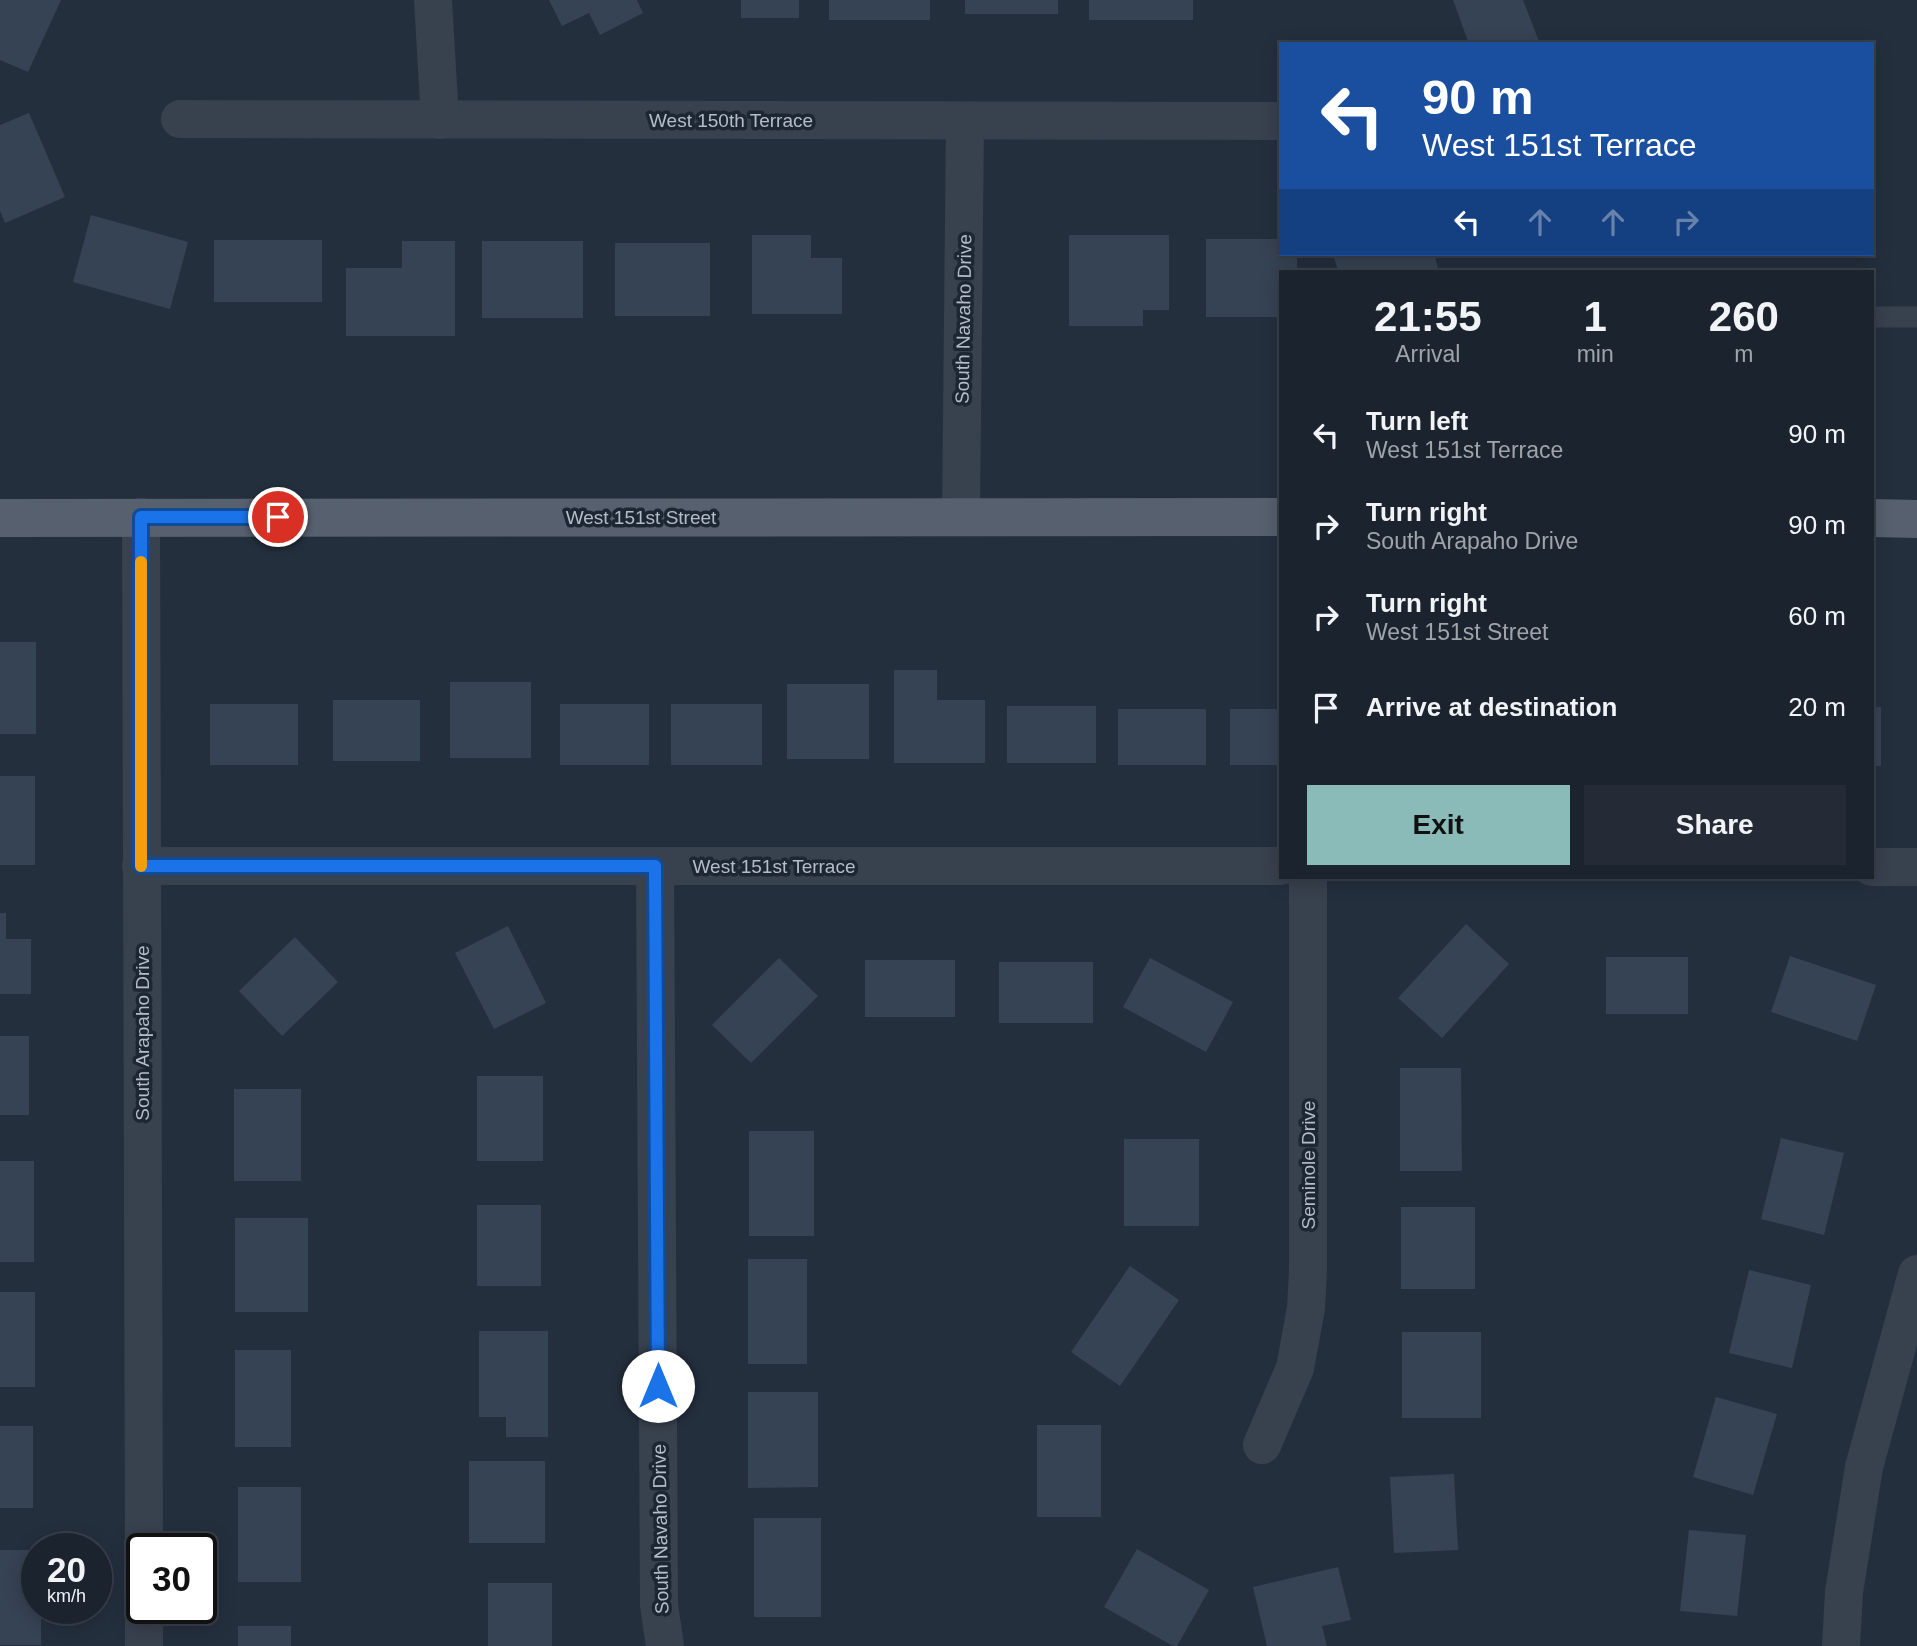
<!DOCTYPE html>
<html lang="en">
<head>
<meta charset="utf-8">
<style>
  body { margin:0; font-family:Arial,sans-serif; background:#242b36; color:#f1f3f6; height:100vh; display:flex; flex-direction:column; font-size:26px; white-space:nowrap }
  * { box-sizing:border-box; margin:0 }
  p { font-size:23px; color:#a0a4aa }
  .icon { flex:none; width:38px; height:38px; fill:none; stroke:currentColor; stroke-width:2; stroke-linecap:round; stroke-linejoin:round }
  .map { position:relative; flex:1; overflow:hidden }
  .side { position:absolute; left:1279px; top:270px; width:595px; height:609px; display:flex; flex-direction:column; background:#1b232e; border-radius:0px; box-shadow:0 4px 18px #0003,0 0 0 2px #39404a }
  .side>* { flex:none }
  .hud { position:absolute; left:1279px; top:42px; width:595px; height:214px; border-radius:0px; box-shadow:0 4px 18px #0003,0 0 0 2px #39404a; background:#1a4fa0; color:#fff; overflow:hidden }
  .speed { position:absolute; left:21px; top:1533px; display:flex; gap:14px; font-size:35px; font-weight:700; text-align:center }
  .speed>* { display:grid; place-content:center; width:91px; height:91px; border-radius:50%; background:#1b232e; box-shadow:0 4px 18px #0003,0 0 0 2px #39404a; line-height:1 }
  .speed small { font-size:18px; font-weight:400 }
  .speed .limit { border:4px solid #111; border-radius:10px; background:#fff; color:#111 }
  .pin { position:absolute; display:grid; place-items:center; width:60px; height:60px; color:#fff; margin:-30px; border:4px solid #fff; border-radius:50%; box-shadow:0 2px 7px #0007 }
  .me { position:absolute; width:77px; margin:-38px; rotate:0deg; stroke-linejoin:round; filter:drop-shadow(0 0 5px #0008) }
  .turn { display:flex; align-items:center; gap:24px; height:147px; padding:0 28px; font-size:32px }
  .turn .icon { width:91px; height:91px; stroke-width:2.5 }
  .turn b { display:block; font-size:49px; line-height:60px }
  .lanes { display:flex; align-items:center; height:66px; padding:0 28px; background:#0003; justify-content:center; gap:35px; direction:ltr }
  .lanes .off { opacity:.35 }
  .eta { display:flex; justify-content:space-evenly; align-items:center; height:119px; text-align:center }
  .eta b { font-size:42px; font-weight:800; line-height:49px }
  .action { display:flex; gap:14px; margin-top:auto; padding:14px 28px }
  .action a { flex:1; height:80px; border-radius:0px; background:#8bbbb9; color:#111; font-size:28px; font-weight:800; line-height:80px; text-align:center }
  .action a+a { background:#242b36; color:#f1f3f6 }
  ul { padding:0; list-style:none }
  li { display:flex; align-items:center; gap:21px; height:91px; padding:0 28px }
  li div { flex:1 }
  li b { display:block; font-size:26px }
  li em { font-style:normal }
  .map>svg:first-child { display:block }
</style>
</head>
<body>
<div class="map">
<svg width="1917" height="1646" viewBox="0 0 1917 1646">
  <rect width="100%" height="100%" fill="#242f3e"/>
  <g fill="#364354">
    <polygon points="0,0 61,0 28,72 0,60"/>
    <polygon points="549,0 637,0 643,13 600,35 589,13 562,26"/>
    <rect x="741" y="0" width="58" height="18"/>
    <rect x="829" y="0" width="101" height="20"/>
    <rect x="965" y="0" width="93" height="14"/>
    <rect x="1089" y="0" width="104" height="20"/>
    <polygon points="1453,0 1523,0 1540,44 1469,44"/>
    <polygon points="29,113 65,197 5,223 0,211 0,125"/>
    <polygon points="91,215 188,242 170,309 73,282"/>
    <polygon points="752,235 811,235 811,258 842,258 842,314 752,314"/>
    <polygon points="1069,235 1169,235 1169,310 1143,310 1143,326 1069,326"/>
    <polygon points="1206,239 1281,239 1281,254 1297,254 1297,271 1281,271 1281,317 1206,317"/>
    <rect x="214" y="240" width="108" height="62"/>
    <polygon points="402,241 455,241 455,336 346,336 346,268 402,268"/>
    <rect x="482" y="241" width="101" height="77"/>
    <rect x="615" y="243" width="95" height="73"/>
    <polygon points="1333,254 1434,254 1439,271 1338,271"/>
    <rect x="0" y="642" width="36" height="92"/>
    <polygon points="894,670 937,670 937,700 985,700 985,763 894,763"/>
    <rect x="450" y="682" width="81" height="76"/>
    <rect x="787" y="684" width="82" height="75"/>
    <rect x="333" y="700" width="87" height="61"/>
    <rect x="210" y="704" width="88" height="61"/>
    <rect x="560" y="704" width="89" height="61"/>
    <rect x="671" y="704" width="91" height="61"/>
    <rect x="1007" y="706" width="89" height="57"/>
    <rect x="1872" y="707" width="9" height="59"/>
    <rect x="1118" y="709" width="88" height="56"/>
    <rect x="1230" y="709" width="51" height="56"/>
    <rect x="0" y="776" width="35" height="89"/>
    <polygon points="0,913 6,913 6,939 31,939 31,994 0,994"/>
    <polygon points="1466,924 1509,964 1442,1038 1398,998"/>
    <polygon points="508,926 546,1003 494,1029 455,953"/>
    <polygon points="295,937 338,982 282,1036 239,991"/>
    <polygon points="1790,956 1876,985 1857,1041 1771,1012"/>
    <rect x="1606" y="957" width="82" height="57"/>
    <polygon points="779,958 818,996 751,1063 712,1025"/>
    <polygon points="1150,958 1233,1002 1206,1052 1123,1007"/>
    <rect x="865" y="960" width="90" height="57"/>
    <rect x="999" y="962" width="94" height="61"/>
    <rect x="0" y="1036" width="29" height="79"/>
    <polygon points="1400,1068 1461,1068 1462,1171 1400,1171"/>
    <rect x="477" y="1076" width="66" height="85"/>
    <rect x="234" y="1089" width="67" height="92"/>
    <rect x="749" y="1131" width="65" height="105"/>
    <polygon points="1781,1138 1844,1153 1824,1235 1761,1219"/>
    <rect x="1124" y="1139" width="75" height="87"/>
    <rect x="0" y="1161" width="34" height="101"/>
    <rect x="477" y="1205" width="64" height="81"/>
    <rect x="1401" y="1207" width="74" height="82"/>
    <rect x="235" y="1218" width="73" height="94"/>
    <rect x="748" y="1259" width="59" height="105"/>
    <polygon points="1130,1266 1179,1300 1120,1386 1071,1352"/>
    <polygon points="1749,1270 1811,1285 1792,1368 1729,1353"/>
    <rect x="0" y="1292" width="35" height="95"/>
    <polygon points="479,1331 548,1331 548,1437 506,1437 506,1417 479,1417"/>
    <rect x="1402" y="1332" width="79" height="86"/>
    <rect x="235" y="1350" width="56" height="97"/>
    <polygon points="748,1392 818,1392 818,1487 748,1488"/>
    <polygon points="1716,1397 1777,1414 1753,1495 1693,1477"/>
    <rect x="1037" y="1425" width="64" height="92"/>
    <rect x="0" y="1426" width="33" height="82"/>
    <rect x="469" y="1461" width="76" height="82"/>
    <polygon points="1454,1474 1458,1550 1394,1553 1390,1477"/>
    <rect x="238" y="1487" width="63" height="95"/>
    <rect x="754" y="1518" width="67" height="99"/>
    <polygon points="1689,1530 1746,1535 1737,1616 1680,1611"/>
    <polygon points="1137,1549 1209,1590 1177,1646 1173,1646 1104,1607"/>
    <polygon points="0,1550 37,1550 37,1608 41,1608 41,1645 0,1645"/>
    <polygon points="1338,1567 1351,1620 1322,1626 1327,1646 1267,1646 1253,1587"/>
    <rect x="488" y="1583" width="64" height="63"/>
    <rect x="238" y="1626" width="53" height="20"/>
  </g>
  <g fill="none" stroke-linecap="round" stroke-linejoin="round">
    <polyline stroke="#38414e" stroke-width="21" points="1872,317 1917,317"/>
    <g stroke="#38414e" stroke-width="38">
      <polyline points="433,0 440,120"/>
      <polyline points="180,119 1281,121"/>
      <polyline points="141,517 144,1549"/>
      <polyline points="961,517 965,121"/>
      <polyline points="141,866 1281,866"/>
      <polyline points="655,866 659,1605 665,1646"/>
      <polyline points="1872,867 1917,867"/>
      <polyline points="1262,1445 1295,1368 1306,1308 1308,1270 1308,877"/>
      <polyline points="144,1608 144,1646"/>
      <polyline points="1841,1646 1844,1592 1864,1467 1917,1274"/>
    </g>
    <g stroke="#56606e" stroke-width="38">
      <polyline points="0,518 1281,517"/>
      <polyline points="1872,518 1917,519"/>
    </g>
  </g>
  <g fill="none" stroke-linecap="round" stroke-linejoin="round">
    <defs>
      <polyline id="route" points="278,517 141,517 141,866 655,866 658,1386"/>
    </defs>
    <use href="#route" stroke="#114b97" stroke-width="18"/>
    <use href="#route" stroke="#1a73e8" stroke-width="12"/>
    <polyline stroke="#f59e0b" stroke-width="12" points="141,866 141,562"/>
  </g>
  <g text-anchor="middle" stroke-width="7" stroke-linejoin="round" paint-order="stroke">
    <g font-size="19" fill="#b4bcc9" stroke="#1d2633">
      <text x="731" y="127">West 150th Terrace</text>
      <text transform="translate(963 319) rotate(-89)" y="7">South Navaho Drive</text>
      <text x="641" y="524">West 151st Street</text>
      <text x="774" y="873">West 151st Terrace</text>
      <text transform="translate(142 1033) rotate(-90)" y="7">South Arapaho Drive</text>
      <text transform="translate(1308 1165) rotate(-90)" y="7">Seminole Drive</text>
      <text transform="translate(660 1529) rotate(-91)" y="7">South Navaho Drive</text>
    </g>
  </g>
</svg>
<div class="speed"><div>20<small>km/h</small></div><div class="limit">30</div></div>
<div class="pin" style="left:278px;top:517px;background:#d93025"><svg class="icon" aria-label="arrive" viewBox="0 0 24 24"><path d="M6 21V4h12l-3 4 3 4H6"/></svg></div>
<svg class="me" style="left:658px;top:1386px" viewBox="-20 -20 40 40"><circle r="19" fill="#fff"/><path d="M0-13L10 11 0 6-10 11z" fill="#1a73e8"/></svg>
<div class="hud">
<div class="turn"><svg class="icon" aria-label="left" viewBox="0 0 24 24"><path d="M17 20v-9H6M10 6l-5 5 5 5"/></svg><div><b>90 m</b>West 151st Terrace</div></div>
<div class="lanes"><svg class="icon" aria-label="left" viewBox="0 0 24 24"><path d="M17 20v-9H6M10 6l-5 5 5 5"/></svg><svg class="icon off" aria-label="ahead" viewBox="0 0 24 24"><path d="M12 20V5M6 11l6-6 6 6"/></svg><svg class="icon off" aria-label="ahead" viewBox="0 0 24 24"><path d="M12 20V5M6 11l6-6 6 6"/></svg><svg class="icon off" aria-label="right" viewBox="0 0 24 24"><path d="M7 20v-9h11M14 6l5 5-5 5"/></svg></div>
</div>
<section class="side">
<div class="eta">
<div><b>21:55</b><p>Arrival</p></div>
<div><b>1</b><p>min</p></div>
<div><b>260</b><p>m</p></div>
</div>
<ul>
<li><svg class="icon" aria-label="left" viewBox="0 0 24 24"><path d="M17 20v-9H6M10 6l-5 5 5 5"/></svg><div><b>Turn left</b><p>West 151st Terrace</p></div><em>90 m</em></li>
<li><svg class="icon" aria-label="right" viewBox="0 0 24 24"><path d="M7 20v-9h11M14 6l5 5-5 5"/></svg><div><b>Turn right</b><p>South Arapaho Drive</p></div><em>90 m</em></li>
<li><svg class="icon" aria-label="right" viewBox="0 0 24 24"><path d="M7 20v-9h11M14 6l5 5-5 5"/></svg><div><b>Turn right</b><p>West 151st Street</p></div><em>60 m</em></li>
<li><svg class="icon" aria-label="arrive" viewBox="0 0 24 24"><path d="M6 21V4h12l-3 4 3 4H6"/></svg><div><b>Arrive at destination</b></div><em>20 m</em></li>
</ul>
<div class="action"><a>Exit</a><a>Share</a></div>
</section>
</div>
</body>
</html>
